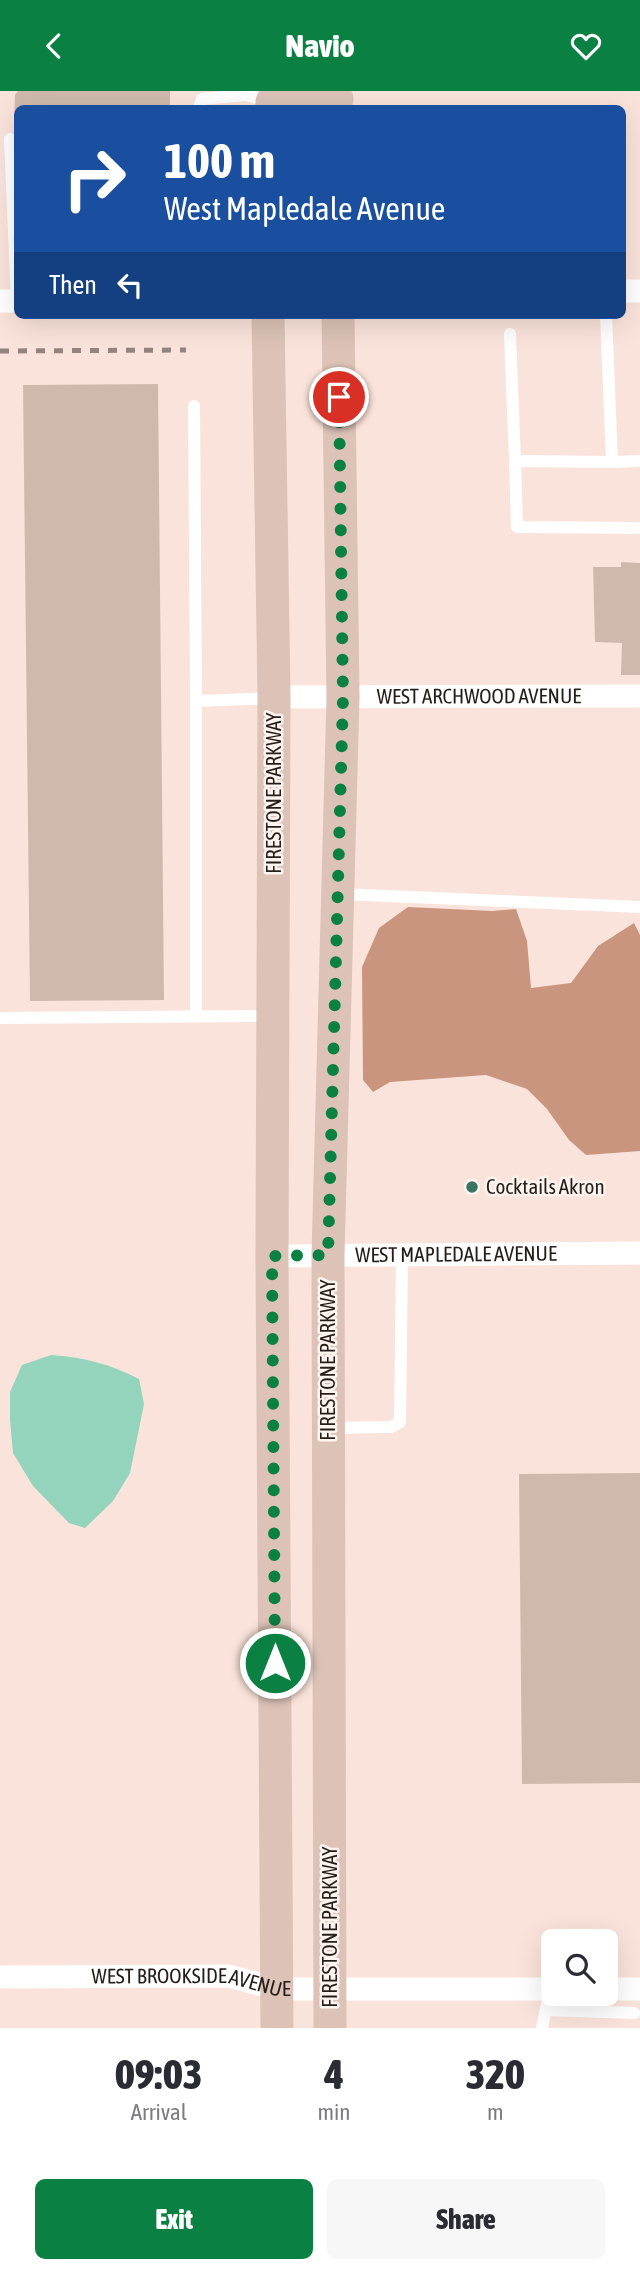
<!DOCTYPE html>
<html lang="en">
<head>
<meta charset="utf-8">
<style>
  body { margin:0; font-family:"Asap Condensed",sans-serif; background:#f7f7f7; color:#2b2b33; height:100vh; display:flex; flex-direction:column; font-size:26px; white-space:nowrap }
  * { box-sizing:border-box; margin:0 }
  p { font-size:23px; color:#7c7c81 }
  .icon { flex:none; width:38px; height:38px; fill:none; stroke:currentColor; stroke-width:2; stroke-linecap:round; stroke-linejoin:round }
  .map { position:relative; height:1937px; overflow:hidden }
  .side { display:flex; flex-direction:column; background:#fff; flex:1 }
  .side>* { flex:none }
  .hud { position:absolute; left:14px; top:14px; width:612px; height:214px; border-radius:10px; box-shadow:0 7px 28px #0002; background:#1a4fa0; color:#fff; overflow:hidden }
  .fabs { position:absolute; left:541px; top:1838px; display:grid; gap:14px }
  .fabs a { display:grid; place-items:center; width:77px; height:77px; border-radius:10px; background:#fff; box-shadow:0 7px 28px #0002; font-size:35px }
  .pin { position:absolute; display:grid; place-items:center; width:60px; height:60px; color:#fff; margin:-30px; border:4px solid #fff; border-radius:50%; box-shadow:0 2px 7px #0007 }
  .me { position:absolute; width:77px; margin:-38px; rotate:0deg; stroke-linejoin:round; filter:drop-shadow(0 0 5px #0008) }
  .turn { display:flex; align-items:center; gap:24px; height:147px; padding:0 35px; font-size:32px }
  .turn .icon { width:91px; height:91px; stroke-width:2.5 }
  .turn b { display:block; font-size:49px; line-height:60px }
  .then { display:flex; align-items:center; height:66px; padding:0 35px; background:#0003; gap:14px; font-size:26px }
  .eta { display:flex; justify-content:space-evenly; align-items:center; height:119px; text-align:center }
  .eta b { font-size:42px; font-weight:800; line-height:49px }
  .button { display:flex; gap:14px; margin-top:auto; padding:14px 35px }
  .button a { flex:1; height:80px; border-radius:10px; background:#0b8043; color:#fff; font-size:28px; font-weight:800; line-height:80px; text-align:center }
  .button a+a { background:#f7f7f7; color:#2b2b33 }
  header { display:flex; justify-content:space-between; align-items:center; height:91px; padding:0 35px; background:#0b8043; color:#fff; font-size:32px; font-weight:800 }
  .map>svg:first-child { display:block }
</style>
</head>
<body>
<header><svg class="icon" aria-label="back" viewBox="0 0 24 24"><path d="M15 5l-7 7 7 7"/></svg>Navio<svg class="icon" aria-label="heart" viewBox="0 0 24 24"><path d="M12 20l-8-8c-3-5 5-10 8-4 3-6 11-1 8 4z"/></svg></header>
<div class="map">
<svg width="640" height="1937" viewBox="0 0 640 1937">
  <rect width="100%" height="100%" fill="#fae3da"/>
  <polygon fill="#ca957e" points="408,816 492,820 516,818 527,850 531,897 571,892 598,855 634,832 640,844 640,1060 586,1064 569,1049 547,1018 527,998 486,984 390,991 373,1001 363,989 362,876 379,837"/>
  <path fill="#94d3bc" d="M51,1264C83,1266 110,1273 139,1288L144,1313L130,1382L113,1410L85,1437L69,1432L33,1395L13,1362L10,1329V1301L22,1274Z"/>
  <g fill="#cfb9af">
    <polygon points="18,0 170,0 170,18 18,18 18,37 14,37 15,4"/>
    <polygon points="158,293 164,909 30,910 23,294"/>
    <polygon points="621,471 640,472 640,584 621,584 622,552 595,551 593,476 621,476"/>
    <polygon points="640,1382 640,1692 522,1693 519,1383"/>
  </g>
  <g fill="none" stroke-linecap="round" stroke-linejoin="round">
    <g stroke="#fff" stroke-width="12">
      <polyline points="199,18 202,8 245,4 271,10"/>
      <polyline points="10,48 17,210"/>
      <polyline points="606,224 612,371 515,370 517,436 640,437"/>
      <polyline points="510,243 515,370"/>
      <polyline points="194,315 196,610"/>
      <polyline points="612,371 640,370"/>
      <polyline points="340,803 640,816"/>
      <polyline points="196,925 196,610 273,607"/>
      <polyline points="0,927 273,925"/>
      <polyline points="329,1337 391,1336 400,1331 402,1164"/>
      <polyline points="546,1919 634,1922"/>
      <polyline points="542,1937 550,1898"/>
    </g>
    <g stroke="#fff" stroke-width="23">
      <polyline points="623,200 640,200"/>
      <polyline points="0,210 18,210"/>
      <path id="s1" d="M274,606L640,605"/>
      <path id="s2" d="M272,1165L640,1162"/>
      <path id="s3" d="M0,1886L229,1885L277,1898H553"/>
      <polyline points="606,1898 640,1898"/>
    </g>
    <g stroke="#dcc2b7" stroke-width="33">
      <polyline points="272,18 272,11 337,8"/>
      <polyline points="268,224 274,606 272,1165 277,1937"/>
      <polyline points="330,1937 328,1164 343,606 338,224"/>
    </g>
    <polyline stroke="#94847e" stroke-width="5" stroke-dasharray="9 9" stroke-linecap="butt" points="0,260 186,259"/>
  </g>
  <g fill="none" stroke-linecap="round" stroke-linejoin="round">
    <polyline stroke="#0b8043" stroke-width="12" stroke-dasharray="0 21.6" points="275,1572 272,1165 328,1164 343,606 339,306"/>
  </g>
  <circle fill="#397662" stroke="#fdf4f0" stroke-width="2.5" cx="472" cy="1096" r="7"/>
  <g text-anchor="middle" stroke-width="5" stroke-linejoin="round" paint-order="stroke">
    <g font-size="21" fill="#251d19" stroke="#fdf4f0">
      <text dy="7" stroke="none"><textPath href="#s1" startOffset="205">WEST ARCHWOOD AVENUE</textPath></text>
      <text transform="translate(274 702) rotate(-90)" y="7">FIRESTONE PARKWAY</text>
      <text dy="7" stroke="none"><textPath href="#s2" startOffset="184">WEST MAPLEDALE AVENUE</textPath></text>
      <text transform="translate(328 1269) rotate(-90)" y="7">FIRESTONE PARKWAY</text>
      <text transform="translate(330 1836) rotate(-90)" y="7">FIRESTONE PARKWAY</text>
      <text dy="7" stroke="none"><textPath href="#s3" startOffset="192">WEST BROOKSIDE AVENUE</textPath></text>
    </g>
    <g font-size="21" fill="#251d19" stroke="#fdf4f0" text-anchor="start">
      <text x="486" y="1103">Cocktails Akron</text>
    </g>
  </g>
</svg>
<div class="fabs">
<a><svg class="icon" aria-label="search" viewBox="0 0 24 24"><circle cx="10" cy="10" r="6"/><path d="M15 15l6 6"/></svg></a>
</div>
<div class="pin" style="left:339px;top:306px;background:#d93025"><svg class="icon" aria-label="arrive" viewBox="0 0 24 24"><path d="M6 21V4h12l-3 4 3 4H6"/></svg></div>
<svg class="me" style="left:275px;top:1572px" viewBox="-20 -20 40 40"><circle r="17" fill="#0b8043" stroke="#fff" stroke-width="3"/><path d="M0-11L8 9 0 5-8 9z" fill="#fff"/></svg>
<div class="hud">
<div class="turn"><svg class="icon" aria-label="right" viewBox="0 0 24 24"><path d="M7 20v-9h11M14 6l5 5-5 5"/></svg><div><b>100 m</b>West Mapledale Avenue</div></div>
<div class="then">Then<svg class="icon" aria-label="left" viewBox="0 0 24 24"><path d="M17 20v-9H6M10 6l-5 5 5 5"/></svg></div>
</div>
</div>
<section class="side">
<div class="eta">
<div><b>09:03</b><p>Arrival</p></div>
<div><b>4</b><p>min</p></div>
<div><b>320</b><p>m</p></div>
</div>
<div class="button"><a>Exit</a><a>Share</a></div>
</section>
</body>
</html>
